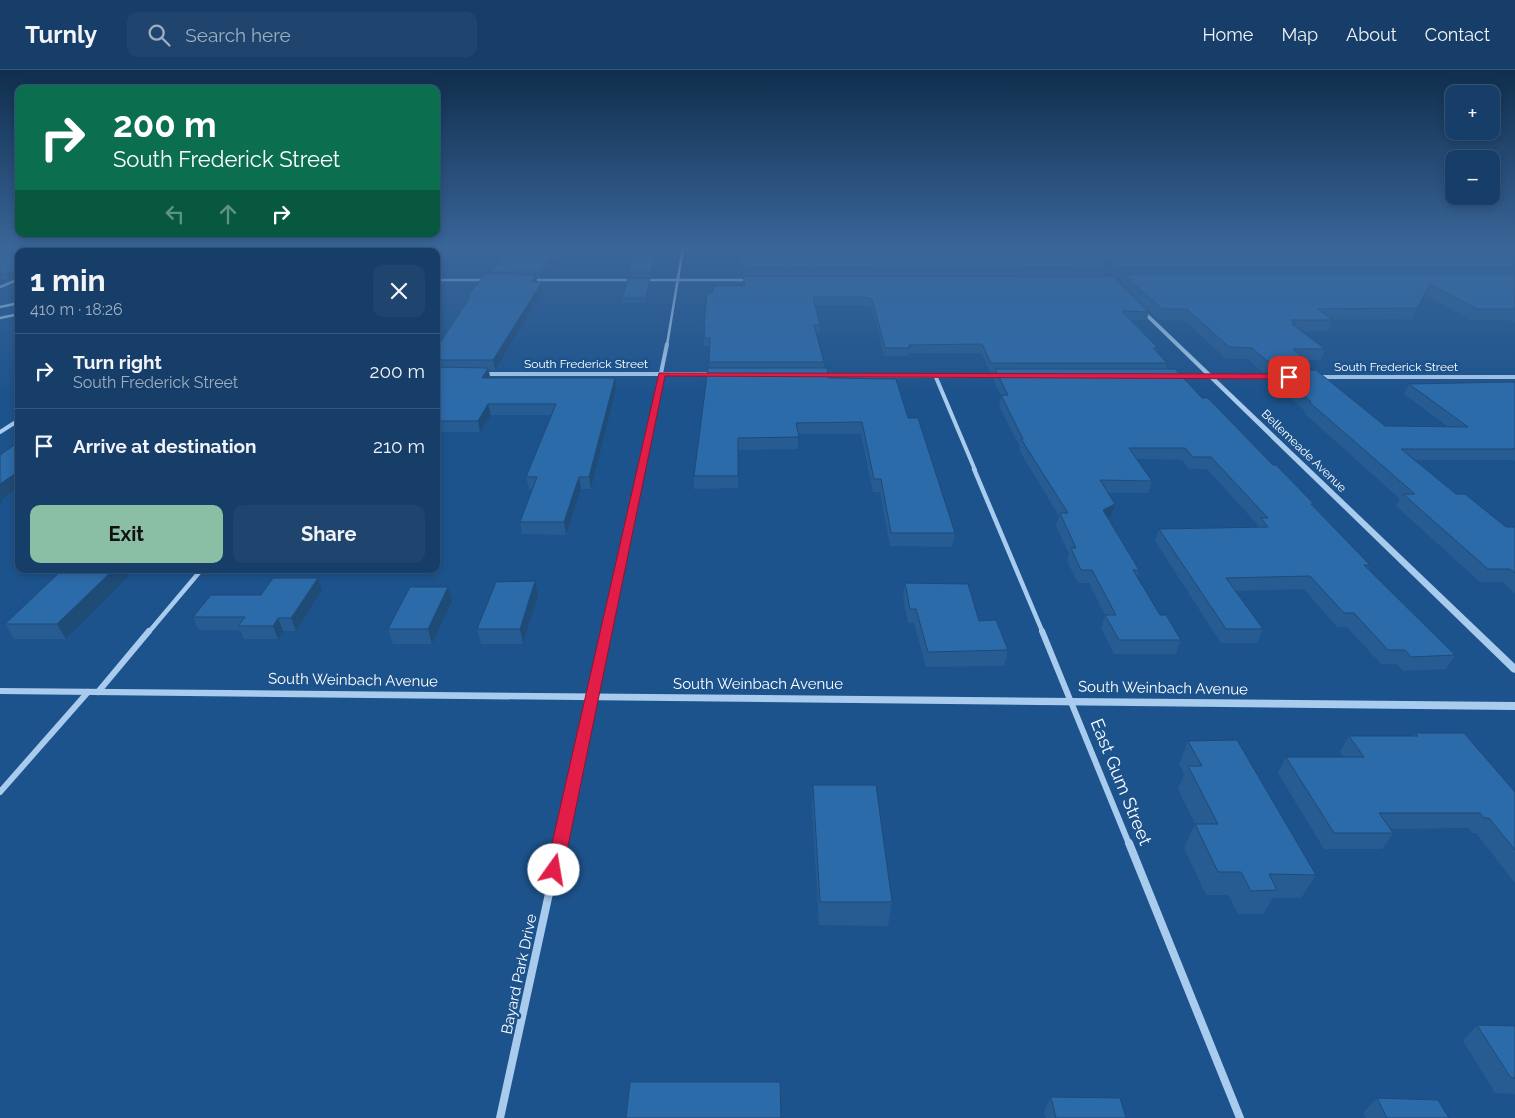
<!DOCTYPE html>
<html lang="en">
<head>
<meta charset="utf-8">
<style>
  body { margin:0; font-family:Raleway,sans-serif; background:#1f456f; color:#f1f3f6; height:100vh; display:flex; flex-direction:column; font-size:19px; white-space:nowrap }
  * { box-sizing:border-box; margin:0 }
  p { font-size:16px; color:#9eaec0 }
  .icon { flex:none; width:28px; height:28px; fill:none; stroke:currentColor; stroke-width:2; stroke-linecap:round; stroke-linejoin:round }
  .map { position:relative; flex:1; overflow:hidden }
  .panel { position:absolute; left:15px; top:178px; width:425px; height:325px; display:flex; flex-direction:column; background:#163e69; border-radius:10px; box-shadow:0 2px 8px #0003,0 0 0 1px #35577d }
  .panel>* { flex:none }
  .hud { position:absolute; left:15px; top:15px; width:425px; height:152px; border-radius:10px; box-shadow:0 2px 8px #0003,0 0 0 1px #35577d; background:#0b6e4f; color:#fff; overflow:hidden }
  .fabs { position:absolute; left:1445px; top:15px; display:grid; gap:10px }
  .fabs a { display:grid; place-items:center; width:55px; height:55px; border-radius:10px; background:#163e69; box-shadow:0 2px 8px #0003,0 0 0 1px #35577d; font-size:25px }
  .pin { position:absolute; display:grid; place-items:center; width:42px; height:42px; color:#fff; margin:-21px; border-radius:10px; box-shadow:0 2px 8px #0006 }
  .me { position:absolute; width:55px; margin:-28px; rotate:13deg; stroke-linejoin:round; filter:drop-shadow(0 0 4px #0008) }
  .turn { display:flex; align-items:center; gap:18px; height:105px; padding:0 15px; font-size:22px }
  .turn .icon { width:65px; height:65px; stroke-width:2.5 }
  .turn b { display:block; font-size:35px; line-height:42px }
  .lanes { display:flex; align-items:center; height:48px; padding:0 15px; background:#0003; justify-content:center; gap:25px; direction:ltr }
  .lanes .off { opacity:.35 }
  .round { display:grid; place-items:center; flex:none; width:52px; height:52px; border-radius:10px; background:#1f456f }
  .overview { display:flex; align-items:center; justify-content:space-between; height:85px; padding:0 15px }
  h1 { font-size:30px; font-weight:700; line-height:38px }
  .cta { display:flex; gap:10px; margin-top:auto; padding:10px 15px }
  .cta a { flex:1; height:58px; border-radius:10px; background:#8abfa5; color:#111; font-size:20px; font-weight:700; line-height:58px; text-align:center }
  .cta a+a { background:#1f456f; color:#f1f3f6 }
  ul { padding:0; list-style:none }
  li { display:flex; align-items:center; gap:15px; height:75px; padding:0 15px; border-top:1px solid #35577d }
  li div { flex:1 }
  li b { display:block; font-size:19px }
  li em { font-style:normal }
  header { display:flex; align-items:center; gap:30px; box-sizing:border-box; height:70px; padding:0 25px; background:#163e69; border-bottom:1px solid #35577d }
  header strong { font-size:24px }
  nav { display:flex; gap:28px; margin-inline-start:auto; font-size:18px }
  .search { width:350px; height:45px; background:#1f456f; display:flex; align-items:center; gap:12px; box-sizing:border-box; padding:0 18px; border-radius:10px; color:#9eaec0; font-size:19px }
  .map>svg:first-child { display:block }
</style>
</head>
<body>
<header>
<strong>Turnly</strong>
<div class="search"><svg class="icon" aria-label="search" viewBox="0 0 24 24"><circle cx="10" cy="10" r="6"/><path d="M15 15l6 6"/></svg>Search here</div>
<nav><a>Home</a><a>Map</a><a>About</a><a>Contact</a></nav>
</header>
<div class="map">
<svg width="1515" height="1048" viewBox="0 0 1515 1048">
  <rect width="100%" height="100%" fill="#1d538c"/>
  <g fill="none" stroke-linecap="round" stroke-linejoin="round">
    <g stroke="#a9cbed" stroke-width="2.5">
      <polyline points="263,181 276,178"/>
      <polyline points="304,181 316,178"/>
      <polyline points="436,210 487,210"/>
      <polyline points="531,210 632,210"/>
      <polyline points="646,210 750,210"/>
      <polyline points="0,217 19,209"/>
      <polyline points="0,237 19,233"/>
      <polyline points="0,248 19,244"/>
      <polyline points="667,275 683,178"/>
    </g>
    <g stroke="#a9cbed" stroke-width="4">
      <polyline points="483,304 715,304"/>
      <polyline points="823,305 1000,306"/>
      <polyline points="935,305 975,400"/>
      <polyline points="1176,306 1280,307"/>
      <polyline points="1318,307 1515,307"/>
      <polyline points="0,362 19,350"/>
      <polyline points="641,400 667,274"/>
    </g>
    <g stroke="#a9cbed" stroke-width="4.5">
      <polyline points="974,399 1043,563"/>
      <polyline points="148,563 202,499"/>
      <polyline points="606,563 641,399"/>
    </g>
    <g stroke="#a9cbed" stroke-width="6">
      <polyline points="1042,561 1129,774"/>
      <polyline points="98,622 149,561"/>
      <polyline points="0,722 88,622"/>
      <polyline points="560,774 606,561"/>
    </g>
    <g stroke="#a9cbed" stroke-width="8">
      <polyline points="1129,773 1240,1048"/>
      <polyline points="500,1048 560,773"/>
    </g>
    <g fill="#a9cbed" fill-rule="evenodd">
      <polygon points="1141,237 1515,594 1515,603 1512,602 1139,240 1139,238"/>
      <polygon points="0,618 1515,632 1515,640 0,624"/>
    </g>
  </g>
  <g fill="#265c92">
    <polygon points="0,178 148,178 141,181 19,181 19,206 9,210 0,210"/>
    <polygon points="658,178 652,207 630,207 629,202"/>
    <polygon points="711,178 1500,178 1515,185 1515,253 1509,250 1471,250 1425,225 1412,249 1333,250 1328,261 1301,261 1325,279 1321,290 1307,290 1304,300 1385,356 1447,356 1404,324 1409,314 1515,313 1515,391 1514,390 1415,390 1456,424 1506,457 1515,457 1515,523 1502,512 1480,512 1396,436 1400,429 1304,343 1305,341 1271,310 1274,303 1263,303 1248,289 1226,289 1184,250 1159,250 1121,214 1123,208 1114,208 1106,199 1104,206 1149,242 1147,250 1130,250 1158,278 1157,282 1167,293 1166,299 1202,328 1314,434 1314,436 1370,495 1368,499 1455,585 1446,599 1403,601 1397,594 1381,594 1347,557 1337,557 1304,519 1235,521 1263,559 1257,573 1221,573 1155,471 1159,459 1257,457 1258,455 1207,399 1189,399 1182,390 1137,389 1152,411 1148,423 1108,423 1115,434 1111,446 1108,448 1139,500 1137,507 1160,545 1181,570 1176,584 1114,584 1101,558 1105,545 1089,513 1078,513 1067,491 1069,484 1056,456 1059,446 1019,380 1020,377 999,336 1001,326 993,309 994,302 990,302 981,283 909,283 909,286 884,286 872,237 863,235 815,235 820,255 820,263 816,263 824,292 824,298 829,308 908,348 955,463 952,477 890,476 880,422 873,422 861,364 798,364 798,379 738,380 738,418 694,419 694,406 709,298 709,276 704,276 704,255 713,223 744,216 743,207 740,186 740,179"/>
    <polygon points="552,184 553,189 542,207 537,207 537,212 543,221 495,300 489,300 490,308 616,319 591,419 581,419 566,465 522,464 520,452 533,419 529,419 526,407 552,345 491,345 480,362 436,362 436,279 468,231 467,227 491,204 491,202"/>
    <polygon points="650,213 646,233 623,233 622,228"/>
    <polygon points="129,506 66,569 14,569 5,554"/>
    <polygon points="905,513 979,551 1008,580 1004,596 926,597 914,553 908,553 903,528"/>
    <polygon points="322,520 296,561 283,561 278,569 244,569 240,560 199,560 193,547 261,525"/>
    <polygon points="538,526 523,574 481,574 477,559"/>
    <polygon points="452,532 432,574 393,574 388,559"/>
    <polygon points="1415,663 1515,722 1515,813 1476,763 1472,763 1468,758 1390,759 1393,763 1382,779 1324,779 1278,703 1286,687 1343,687 1340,682 1349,666 1413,666"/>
    <polygon points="1188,671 1316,805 1301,828 1273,828 1263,844 1238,844 1228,825 1206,825 1184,778 1195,754 1178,719 1184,705 1179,694"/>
    <polygon points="813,715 892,832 888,856 819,855 812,738"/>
    <polygon points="1477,955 1515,956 1515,1024 1495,1023 1463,971"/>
    <polygon points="1051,1027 1126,1048 1046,1048 1044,1042"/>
    <polygon points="1377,1028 1449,1048 1366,1048 1363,1043"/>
  </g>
  <g fill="#1f4b77">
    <polygon points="135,178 148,178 141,181 129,181"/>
    <polygon points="656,178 658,178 652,207 651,202"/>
    <polygon points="552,184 553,189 542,207 541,202"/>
    <polygon points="16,200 19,206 9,210 6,204"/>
    <polygon points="536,205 537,213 531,212"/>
    <polygon points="650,208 650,213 646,233 646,228"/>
    <polygon points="542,212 543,221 495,300 493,290"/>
    <polygon points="1430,214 1425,225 1412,249 1417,238"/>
    <polygon points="488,298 490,308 482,308"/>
    <polygon points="615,308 616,319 591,419 589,407"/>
    <polygon points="488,334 491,345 480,362 478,351"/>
    <polygon points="19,401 19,417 1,430 2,432 0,434 0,414"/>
    <polygon points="579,407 581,419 566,465 564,452"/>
    <polygon points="1115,434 1111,446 1100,453 1103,440"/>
    <polygon points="114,499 126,499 129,506 66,569 57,554"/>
    <polygon points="318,508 322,520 296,561 291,548"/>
    <polygon points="535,511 538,526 523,574 520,559"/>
    <polygon points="448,517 452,532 432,574 428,559"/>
    <polygon points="278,548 283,561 278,569 273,556"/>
  </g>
  <g fill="#2c6baa" stroke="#1f4b77">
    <polygon points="0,178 135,178 129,181 19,181 19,204 16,200 6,204 0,204"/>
    <polygon points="636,178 656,178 651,202 629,202"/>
    <polygon points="740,178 1086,178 1106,198 743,197"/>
    <polygon points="1095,178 1500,178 1515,185 1515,198 1117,198"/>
    <polygon points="505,184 552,184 541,202 491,202"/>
    <polygon points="485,204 536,205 531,212 542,212 493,290 436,290 436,279 470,227 467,227"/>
    <polygon points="1123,204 1515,204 1515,239 1477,239 1430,214 1417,238 1318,239 1333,250 1291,250 1296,254 1292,254 1325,279 1293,279 1307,291 1267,291 1252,278 1229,277 1187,239 1162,239"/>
    <polygon points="743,206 1112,206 1149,242 1122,241 1158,278 1153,278 1167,293 991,293 982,274 909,275 910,278 885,278 872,229 863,227 813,227 820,255 814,255 824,292 709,292 710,268 704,268 705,255 704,255 707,223 713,223 714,216 745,216"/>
    <polygon points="628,208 650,208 646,228 622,228"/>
    <polygon points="436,297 488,298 482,308 615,308 589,407 579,407 564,452 520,452 537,407 526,407 556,334 488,334 478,351 436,351"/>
    <polygon points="708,298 827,298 829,308 896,309 908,348 918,348 955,463 891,463 881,409 874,409 862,352 796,353 799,367 738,368 738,406 694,406"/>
    <polygon points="995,299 1175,299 1202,328 1208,328 1273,395 1276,395 1314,434 1311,434 1370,495 1364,495 1455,585 1411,587 1405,580 1388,580 1354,543 1344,543 1310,506 1226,508 1263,559 1226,559 1159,459 1268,457 1261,448 1268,448 1211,387 1193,387 1185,378 1129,378 1152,411 1100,410 1115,434 1103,440 1139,500 1133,500 1160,545 1166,545 1181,570 1119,570 1105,545 1116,545 1092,500 1081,500 1071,478 1076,478 1060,443 1068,443 1021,369 1023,369 1001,325 1008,325"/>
    <polygon points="1275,300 1316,300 1385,356 1468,357 1409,314 1511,312 1515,313 1515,379 1401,379 1456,424 1465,424 1506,457 1515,457 1515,503 1510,499 1488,499 1403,424 1415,424 1309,332 1311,332"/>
    <polygon points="19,372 19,401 0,414 0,385"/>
    <polygon points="63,499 114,499 57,554 5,554"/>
    <polygon points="273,508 318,508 291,548 278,548 273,556 238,556 245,547 193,547 211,525 261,525"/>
    <polygon points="535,511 520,559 477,559 496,512"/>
    <polygon points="905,513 968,514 979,551 996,550 1008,580 928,582 916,539 910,539"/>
    <polygon points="410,517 448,517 428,559 388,559"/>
    <polygon points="1415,663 1464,663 1515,722 1515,780 1489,748 1484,748 1480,743 1379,743 1393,763 1334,763 1286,687 1364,687 1349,666 1418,666"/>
    <polygon points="1237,670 1316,805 1269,804 1277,820 1251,821 1241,802 1218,802 1195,754 1218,754 1188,696 1202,696 1188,671"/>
    <polygon points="813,715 876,715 892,832 820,832"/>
    <polygon points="1477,955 1515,956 1515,1008 1511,1008"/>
    <polygon points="630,1012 780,1012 781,1048 626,1048"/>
    <polygon points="1051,1027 1120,1028 1126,1048 1056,1048"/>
    <polygon points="1377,1028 1438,1030 1449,1048 1387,1048"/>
  </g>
  <linearGradient id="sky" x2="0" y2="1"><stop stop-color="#102e4d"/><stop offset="0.55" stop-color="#3a6699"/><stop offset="1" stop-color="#3a6699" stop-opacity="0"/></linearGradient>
  <rect width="1515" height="325" fill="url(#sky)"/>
  <polygon fill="#e11d48" stroke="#92132f" points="659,303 1289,304 1293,307 1289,309 665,306 563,800 560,804 554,806 549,804 546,800"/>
  <g text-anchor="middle" stroke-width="5" stroke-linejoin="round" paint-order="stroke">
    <g font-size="12" fill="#fff" stroke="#1d538c">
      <text x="586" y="298">South Frederick Street</text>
      <text x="1396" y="301">South Frederick Street</text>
      <text transform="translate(1304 381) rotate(44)" y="4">Bellemeade Avenue</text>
    </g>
    <g font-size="15" fill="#fff" stroke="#1d538c">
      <text transform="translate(353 610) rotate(1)" y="5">South Weinbach Avenue</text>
      <text x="758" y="619">South Weinbach Avenue</text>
      <text transform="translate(1163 618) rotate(1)" y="5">South Weinbach Avenue</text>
      <text transform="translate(519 904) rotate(-78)" y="5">Bayard Park Drive</text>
    </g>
    <g font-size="18" fill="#fff" stroke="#1d538c">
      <text transform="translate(1121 712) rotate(68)" y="6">East Gum Street</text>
    </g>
  </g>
</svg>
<div class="fabs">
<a>+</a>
<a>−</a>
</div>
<div class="pin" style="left:1289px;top:307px;background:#d93025"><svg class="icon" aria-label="arrive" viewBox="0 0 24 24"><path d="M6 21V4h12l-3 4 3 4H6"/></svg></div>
<svg class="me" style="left:554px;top:800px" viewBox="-20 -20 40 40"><circle r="19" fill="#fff"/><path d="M0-13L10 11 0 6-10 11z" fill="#e11d48"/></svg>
<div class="hud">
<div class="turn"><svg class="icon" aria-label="right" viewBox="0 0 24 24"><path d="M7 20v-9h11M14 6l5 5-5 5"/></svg><div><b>200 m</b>South Frederick Street</div></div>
<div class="lanes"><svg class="icon off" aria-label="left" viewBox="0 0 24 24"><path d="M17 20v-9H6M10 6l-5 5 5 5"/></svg><svg class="icon off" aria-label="ahead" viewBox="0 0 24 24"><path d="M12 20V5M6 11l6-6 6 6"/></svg><svg class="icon" aria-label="right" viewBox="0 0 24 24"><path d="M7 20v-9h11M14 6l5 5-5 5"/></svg></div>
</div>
<section class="panel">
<div class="overview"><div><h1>1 min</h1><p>410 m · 18:26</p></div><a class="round"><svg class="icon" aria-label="close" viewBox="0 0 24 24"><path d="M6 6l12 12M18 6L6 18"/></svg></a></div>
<ul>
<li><svg class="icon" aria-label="right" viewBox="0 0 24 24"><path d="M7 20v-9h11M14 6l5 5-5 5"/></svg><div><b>Turn right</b><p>South Frederick Street</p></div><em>200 m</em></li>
<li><svg class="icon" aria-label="arrive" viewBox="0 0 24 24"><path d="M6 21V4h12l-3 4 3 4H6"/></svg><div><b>Arrive at destination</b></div><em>210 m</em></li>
</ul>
<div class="cta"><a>Exit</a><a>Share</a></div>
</section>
</div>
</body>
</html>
